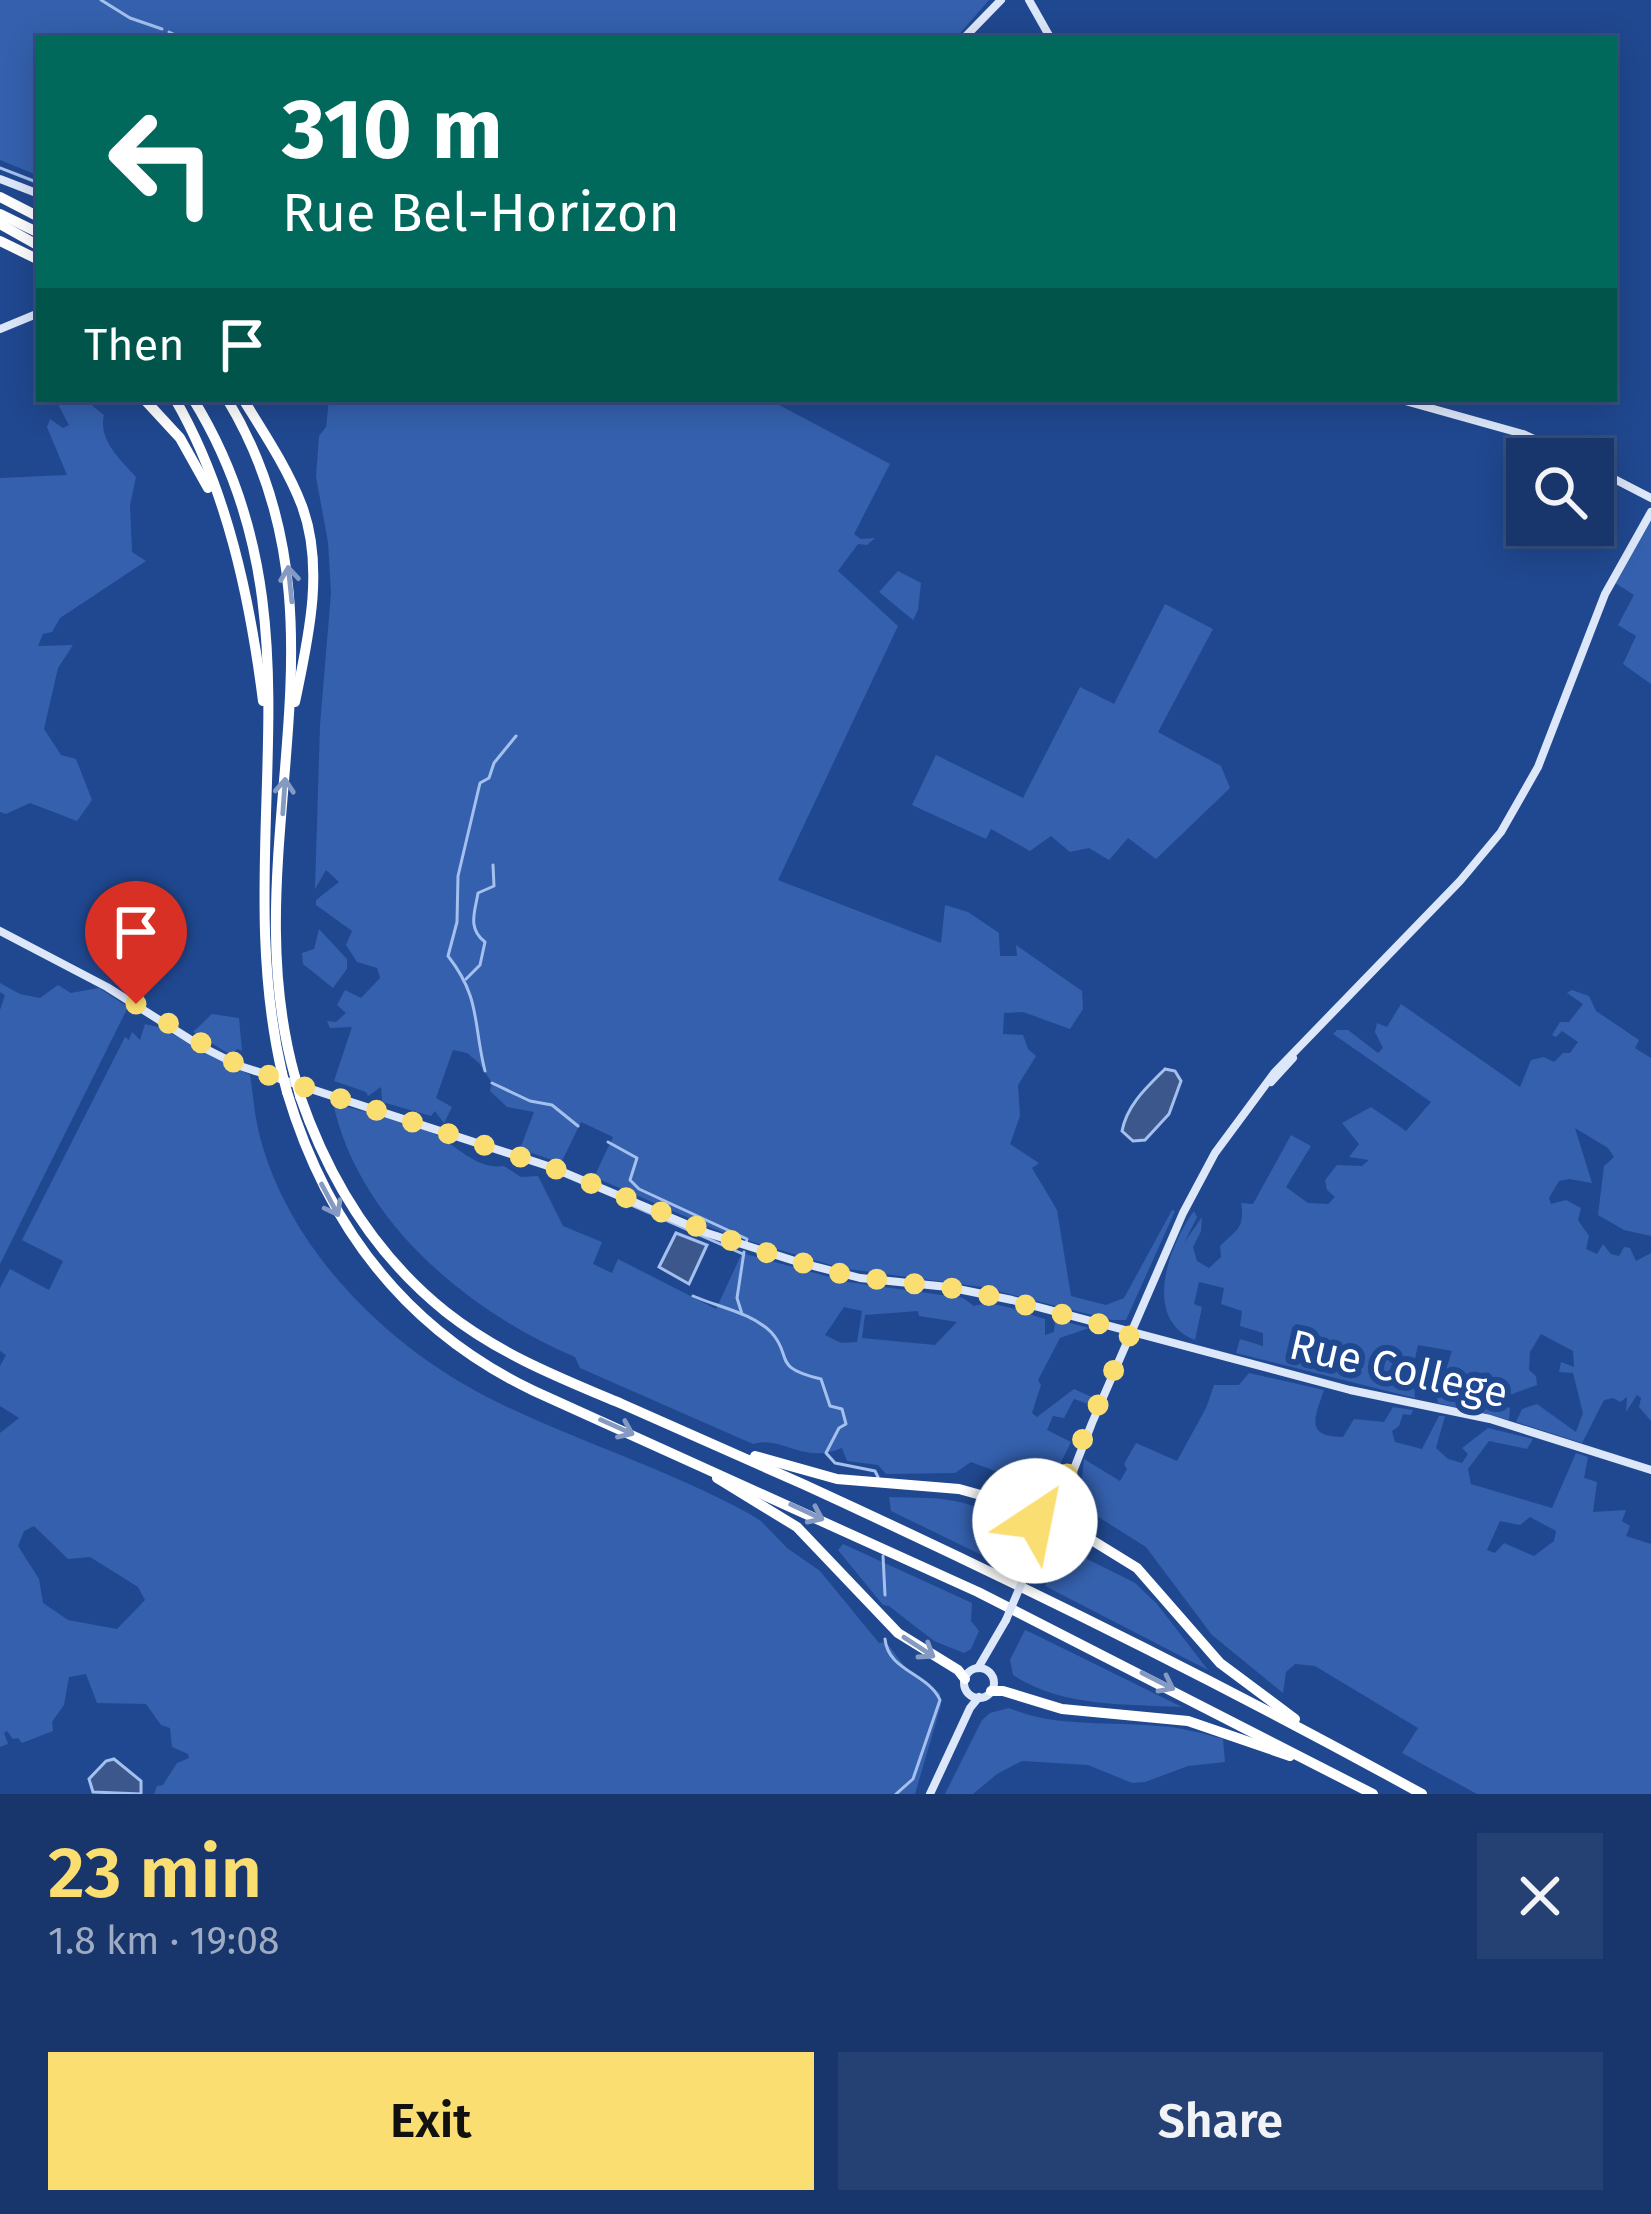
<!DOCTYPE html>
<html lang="en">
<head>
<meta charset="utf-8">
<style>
  body { margin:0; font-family:"Fira Sans",sans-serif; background:#254174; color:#f1f3f6; height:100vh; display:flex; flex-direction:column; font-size:45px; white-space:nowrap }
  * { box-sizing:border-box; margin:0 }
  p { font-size:39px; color:#9fabc2 }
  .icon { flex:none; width:66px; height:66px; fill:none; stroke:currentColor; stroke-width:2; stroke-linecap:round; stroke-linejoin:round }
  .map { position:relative; height:1794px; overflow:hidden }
  .sheet { display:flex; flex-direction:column; background:#18366c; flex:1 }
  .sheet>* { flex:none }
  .guide { position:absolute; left:36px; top:36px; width:1581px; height:366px; border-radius:0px; box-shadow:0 6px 30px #0003,0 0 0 3px #36507f; background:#00695c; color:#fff; overflow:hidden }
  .buttons { position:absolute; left:1506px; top:438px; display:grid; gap:24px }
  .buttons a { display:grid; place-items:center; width:108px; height:108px; border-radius:0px; background:#18366c; box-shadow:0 6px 30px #0003,0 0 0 3px #36507f; font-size:60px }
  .pin { position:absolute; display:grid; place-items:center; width:102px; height:102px; color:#fff; margin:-123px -51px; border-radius:50% 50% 50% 0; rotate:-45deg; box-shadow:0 0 12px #0007 }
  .pin .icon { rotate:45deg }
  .me { position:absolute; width:132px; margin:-66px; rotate:34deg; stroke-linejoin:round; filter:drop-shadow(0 0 9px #0008) }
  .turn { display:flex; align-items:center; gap:42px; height:252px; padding:0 48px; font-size:54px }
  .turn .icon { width:156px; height:156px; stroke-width:2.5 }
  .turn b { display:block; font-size:84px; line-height:102px }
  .then { display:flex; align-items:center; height:114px; padding:0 48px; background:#0003; gap:24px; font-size:45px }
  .round { display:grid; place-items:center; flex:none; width:126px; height:126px; border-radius:0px; background:#254174 }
  .summary { display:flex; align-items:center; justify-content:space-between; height:204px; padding:0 48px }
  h1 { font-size:72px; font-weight:600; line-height:90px; color:#fade71 }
  .button { display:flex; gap:24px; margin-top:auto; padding:24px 48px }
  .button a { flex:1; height:138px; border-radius:0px; background:#fade71; color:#111; font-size:48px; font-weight:600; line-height:138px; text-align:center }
  .button a+a { background:#254174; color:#f1f3f6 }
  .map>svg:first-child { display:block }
</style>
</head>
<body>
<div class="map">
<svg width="1651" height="1794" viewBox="0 0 1651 1794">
  <rect width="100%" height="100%" fill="#204890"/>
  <g fill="#3460ad" fill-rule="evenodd">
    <polygon points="0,0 989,0 955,39 39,39 39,176 0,160"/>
    <path d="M55,399L89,403L104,415C98,440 120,459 136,477L130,505L132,552L146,561L60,618L52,632L43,634L38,646L73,645L58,668L44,729L61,755L76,759L92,800L77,821L30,803L6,814L0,812V478L67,475L47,427L50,419L63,428L69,425Z"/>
    <polygon points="329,399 768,399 890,464 854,534 861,539 875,538 867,545 858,544 838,571 898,626 778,880 941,943 945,905 968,912 999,933 1000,956 1017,956 1016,945 1082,991 1083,1009 1070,1029 1023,1012 1004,1013 1003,1034 1023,1035 1028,1049 1036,1056 1018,1085 1020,1116 1010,1144 1039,1163 1032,1168 1057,1210 1071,1296 1106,1305 1124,1298 1172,1210 1175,1211 1126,1320 1112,1320 982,1287 841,1268 726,1234 594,1177 613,1137 581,1122 561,1163 520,1149 534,1112 507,1107 490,1091 492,1083 479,1063 467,1053 453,1050 436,1098 452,1107 444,1123 435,1111 431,1116 382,1102 381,1087 368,1096 366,1092 334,1081 352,1027 330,1028 327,1021 336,1022 346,1013 337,1005 345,990 361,998 380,978 377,968 357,962 346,945 352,931 316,905 316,900 339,882 326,870 315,889 320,725 331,593 328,542 316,477 319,436 326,427"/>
    <polygon points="1651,512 1651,684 1623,664 1636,636 1618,625 1634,595 1612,581"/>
    <polygon points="898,571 921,583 918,610 913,620 879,592"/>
    <polygon points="1165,604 1213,629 1158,732 1221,766 1230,788 1156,859 1128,838 1109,860 1089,848 1070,852 1051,836 1030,851 991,829 986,839 912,805 936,755 1023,798 1080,687 1114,704"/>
    <polygon points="319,929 347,959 347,969 333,988 303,964 302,953 314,949"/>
    <polygon points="0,983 20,994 40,998 58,985 71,993 99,988 128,1007 0,1264 0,1010 5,995 0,992"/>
    <path d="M1572,990L1589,996L1596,1011L1639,1040L1635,1048L1651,1058V1236L1624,1230L1598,1215L1604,1166L1614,1157L1608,1148L1575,1128L1592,1183L1569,1179L1559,1181L1549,1198L1551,1204L1566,1200L1581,1208L1578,1220L1589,1236L1586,1249L1597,1254L1603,1244L1611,1254L1619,1256L1624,1247L1630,1248L1636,1261L1651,1253V1421L1639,1407L1641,1398L1637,1395L1626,1412L1627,1397L1620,1402L1613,1398L1604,1400L1582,1443L1516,1422L1522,1409L1537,1404L1576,1432L1583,1413L1573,1373L1559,1372L1561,1362L1574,1367L1573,1351L1541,1334L1530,1352L1529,1370L1536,1376L1537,1385L1507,1396L1502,1405L1510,1408L1509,1420L1438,1403L1436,1394L1430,1393L1433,1385H1441L1452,1351L1418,1345L1413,1368L1415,1398L1236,1353L1240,1339L1263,1346V1333L1240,1326L1242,1311L1221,1304L1224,1288L1199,1282L1194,1304L1202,1307L1195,1340C1141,1319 1169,1245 1194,1211L1197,1217L1184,1243L1202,1217L1201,1231L1193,1247L1197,1261L1209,1268L1221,1257L1220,1246C1236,1230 1245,1229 1241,1203L1253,1204L1291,1135L1311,1146L1286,1187L1308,1203L1328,1204L1335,1197L1327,1190L1325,1180L1337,1165L1362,1166L1369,1160L1349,1157L1359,1144L1342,1123L1371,1107L1406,1131L1431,1102L1333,1034L1337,1030H1348L1378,1053L1383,1048L1375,1032L1377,1023L1387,1027L1401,1004L1520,1087L1531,1060L1544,1057L1554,1062L1563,1053H1570L1578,1042L1562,1031L1556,1037L1552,1035L1560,1022H1569L1583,1004L1567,993Z"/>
    <polygon points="212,1014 239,1018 242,1051 237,1049 231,1055 193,1032"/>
    <path d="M145,1024L161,1028L250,1075C253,1093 254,1111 258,1129C286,1249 390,1350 497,1402C579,1442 667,1469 748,1513L761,1521L787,1548L820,1571L879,1643L886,1642L905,1667L940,1693L941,1705L915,1794H154L157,1786L163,1785L177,1763L189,1758L188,1754L172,1747L170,1728L161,1725L146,1704L97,1703L86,1674L69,1677L64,1705L52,1722L53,1731L22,1743L18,1738L13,1739L7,1731L4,1733L8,1744L0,1747V1433L19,1418L0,1406V1366L6,1355L0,1351V1288L10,1269L49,1290L63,1261L22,1240L125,1037L129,1040L132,1032L140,1040ZM34,1526L68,1559L90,1557L138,1587L145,1600L117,1629L68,1620L43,1603L39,1579L18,1546L24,1531Z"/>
    <path d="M333,1103C365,1113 406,1119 435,1134C457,1146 477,1170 504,1166L521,1177L538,1176L563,1226L602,1242L593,1264L612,1273L618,1259L716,1309L742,1253L848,1282L963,1298L974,1306C995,1299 1024,1313 1045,1319V1335L1054,1332L1055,1319L1089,1328L1060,1338L1038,1380L1041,1385L1032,1413L1037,1417L1074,1389L1094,1398L1091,1405L1074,1399L1064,1418L1053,1416L1047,1430L1071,1442L1056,1473L1027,1483L971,1462L955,1473L886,1474L878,1465L847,1461L842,1448C801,1465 783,1435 753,1444L580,1368L575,1357C469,1312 359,1222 333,1103ZM844,1307L862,1311L857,1342L841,1343L825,1335ZM918,1311L919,1316L957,1322L935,1345L862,1338L865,1315Z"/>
    <path d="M1249,1373L1324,1390C1315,1417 1304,1437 1343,1437L1354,1419L1384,1422L1393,1407L1413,1410L1411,1415L1403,1414L1399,1426L1392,1431L1395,1442L1422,1449L1439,1416H1445L1436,1448L1448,1459L1462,1463L1468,1454L1462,1448L1488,1428L1533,1439L1527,1449L1489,1441L1468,1469L1471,1484L1552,1508L1576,1453L1588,1457L1584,1478L1597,1482L1593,1512L1626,1510L1622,1521L1630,1526L1626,1536L1651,1544V1794H1477L1402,1753L1418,1728L1315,1666L1295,1664L1286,1672L1283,1693L1212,1635L1146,1547L1092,1513L1081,1488L1084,1459L1120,1481L1127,1469L1124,1464L1136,1443L1177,1461L1206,1408L1214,1385H1239ZM1530,1517L1556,1531L1554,1541L1534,1556L1504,1543L1495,1553L1487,1550L1500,1521L1520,1525Z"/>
    <path d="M889,1497C928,1499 974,1493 1002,1527L1003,1559L998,1563L891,1511Z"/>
    <polygon points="843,1544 972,1603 971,1621 979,1631 971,1649 964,1653 934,1641 889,1606 883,1605 838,1550"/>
    <polygon points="1065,1548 1135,1583 1157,1604 1208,1670 1045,1586"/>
    <path d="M1025,1630L1034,1634L1182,1707C1125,1704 1062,1707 1013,1675L1010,1660Z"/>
    <path d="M1009,1708C1056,1728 1108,1721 1158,1726C1180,1727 1201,1733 1223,1739L1225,1762L1188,1766L1145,1782L1132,1783L1088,1765L1022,1761L997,1774L973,1794H945L982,1720L990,1713Z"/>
  </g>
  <g fill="#3b578c" stroke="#a4c0ee" stroke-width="3">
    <path d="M1165,1069L1175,1071L1181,1081L1169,1114L1145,1140L1133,1141L1122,1131C1127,1105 1146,1088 1165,1069Z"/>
    <polygon points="676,1233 707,1245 689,1284 659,1267"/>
    <polygon points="114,1759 141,1781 141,1794 93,1792 89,1779 106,1761"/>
  </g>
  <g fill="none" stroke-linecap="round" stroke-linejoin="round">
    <g stroke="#a4c0ee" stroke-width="3">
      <polyline points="101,0 130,18 162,29"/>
      <polyline points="169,32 184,39"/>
      <polyline points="0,168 39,183"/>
      <path d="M466,979L480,965L485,942C467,928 475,912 478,893L494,886L493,865"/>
      <path d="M485,1071C473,1024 481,998 448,956L457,922L458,876L480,783L489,778L494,763L516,736"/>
      <polyline points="492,1083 530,1101 552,1105 578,1126"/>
      <polyline points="608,1142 637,1158 630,1180 639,1189 747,1239 746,1243"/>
      <polyline points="631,1205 743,1254"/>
      <path d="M693,1296C718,1307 752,1313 771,1332C794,1357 770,1367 821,1379L830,1406L842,1409L846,1424L839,1428L826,1453L835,1463L875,1471L878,1477"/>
      <polyline points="742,1314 737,1298 744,1252"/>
      <polyline points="883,1556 885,1595"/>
      <path d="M885,1639C888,1671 928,1673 940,1700L913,1779L896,1794"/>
    </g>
    <g stroke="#dde7fa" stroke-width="8">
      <polyline points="1029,0 1051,39"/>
      <polyline points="963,39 1001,0"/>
      <polyline points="0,179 39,194"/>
      <polyline points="0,329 39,313"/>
      <polyline points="1398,399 1523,434 1577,459"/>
      <polyline points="1593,468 1651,498"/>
      <polyline points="0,931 107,987 202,1047 240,1066 551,1167 707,1233 798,1262 860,1278 948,1287 1012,1300 1350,1390 1490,1419 1651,1470"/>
      <polyline points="1271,1082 1293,1058"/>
      <circle cx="1050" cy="1519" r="15"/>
      <polyline points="1062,1511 1063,1497 1092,1423 1183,1213 1215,1153 1275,1072 1460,881 1501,832 1538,767 1605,594 1651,512"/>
      <polyline points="1025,1575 1051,1534"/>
      <polyline points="978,1668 1006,1620"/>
      <circle cx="979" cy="1683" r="15"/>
      <polyline points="930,1794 970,1708 979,1697"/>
    </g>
    <g stroke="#fff" stroke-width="10">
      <polyline points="0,197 39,217"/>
      <polyline points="0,214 39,233"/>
      <polyline points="0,224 39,246"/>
      <polyline points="0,241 39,260"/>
      <polyline points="144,399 180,438 208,488"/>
      <path d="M175,399C227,489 250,599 263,701"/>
      <path d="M193,399C329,619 228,839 282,1073"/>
      <path d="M227,399C363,624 230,845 295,1077"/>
      <path d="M243,399C264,433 288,469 302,506C325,568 308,640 295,702"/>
      <path d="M287,1092C327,1226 406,1330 534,1391L978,1592L1373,1794"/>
      <path d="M300,1096C329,1180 376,1256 446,1312C499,1354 560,1378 622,1404C683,1431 744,1458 805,1485C1014,1581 1221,1683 1422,1794"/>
      <polyline points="755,1456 837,1479 959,1489 1038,1511"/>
      <polyline points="717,1478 797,1527 898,1633 958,1670 965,1679"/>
      <polyline points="1064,1523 1137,1568 1220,1663 1295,1719"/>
      <polyline points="991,1691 1003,1691 1062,1709 1188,1721 1290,1756"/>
    </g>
    <polyline stroke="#dde7fa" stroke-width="8" points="1006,1620 1025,1575"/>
    <g stroke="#fff" stroke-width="10">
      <polyline points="282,1073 287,1092"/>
      <polyline points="295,1077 300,1096"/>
    </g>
  </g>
  <defs><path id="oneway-shaft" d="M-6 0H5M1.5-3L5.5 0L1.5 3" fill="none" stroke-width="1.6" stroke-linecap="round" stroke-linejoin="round" transform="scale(3)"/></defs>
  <g stroke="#849ac2">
    <use href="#oneway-shaft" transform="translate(290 584) rotate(-96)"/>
    <use href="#oneway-shaft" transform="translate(284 796) rotate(-86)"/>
    <use href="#oneway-shaft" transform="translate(330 1200) rotate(62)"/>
    <use href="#oneway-shaft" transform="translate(617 1427) rotate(24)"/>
    <use href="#oneway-shaft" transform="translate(807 1512) rotate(25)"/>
    <use href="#oneway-shaft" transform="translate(919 1647) rotate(33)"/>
    <use href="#oneway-shaft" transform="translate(1158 1681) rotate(27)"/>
  </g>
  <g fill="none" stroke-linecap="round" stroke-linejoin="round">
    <polyline stroke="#fade71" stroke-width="21" stroke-dasharray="0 37.8" points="136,1004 240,1066 551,1167 747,1247 849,1276 967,1290 1131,1332 1058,1494 1038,1510 1035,1521"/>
  </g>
  <g text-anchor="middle" stroke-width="12" stroke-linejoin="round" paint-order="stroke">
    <g font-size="42" fill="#fff" stroke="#204890">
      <text transform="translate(1399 1368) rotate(13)" y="15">Rue College</text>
    </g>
  </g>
</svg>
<div class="buttons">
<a><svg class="icon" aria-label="search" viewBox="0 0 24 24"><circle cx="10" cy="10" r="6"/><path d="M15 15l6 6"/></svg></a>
</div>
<div class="pin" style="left:136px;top:1004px;background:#d93025"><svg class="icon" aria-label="arrive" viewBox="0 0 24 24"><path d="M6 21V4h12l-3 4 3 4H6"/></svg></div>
<svg class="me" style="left:1035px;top:1521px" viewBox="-20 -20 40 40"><circle r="19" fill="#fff"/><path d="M0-13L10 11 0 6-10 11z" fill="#fade71"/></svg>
<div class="guide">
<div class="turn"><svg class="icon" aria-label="left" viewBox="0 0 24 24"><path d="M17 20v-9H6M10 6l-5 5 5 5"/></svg><div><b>310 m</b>Rue Bel-Horizon</div></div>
<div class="then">Then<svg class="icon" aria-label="arrive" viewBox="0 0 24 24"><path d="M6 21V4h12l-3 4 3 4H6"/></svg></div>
</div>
</div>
<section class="sheet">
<div class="summary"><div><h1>23 min</h1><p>1.8 km · 19:08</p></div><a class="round"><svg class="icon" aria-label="close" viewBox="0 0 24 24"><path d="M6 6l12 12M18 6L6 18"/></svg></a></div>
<div class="button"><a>Exit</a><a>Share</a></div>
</section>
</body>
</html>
